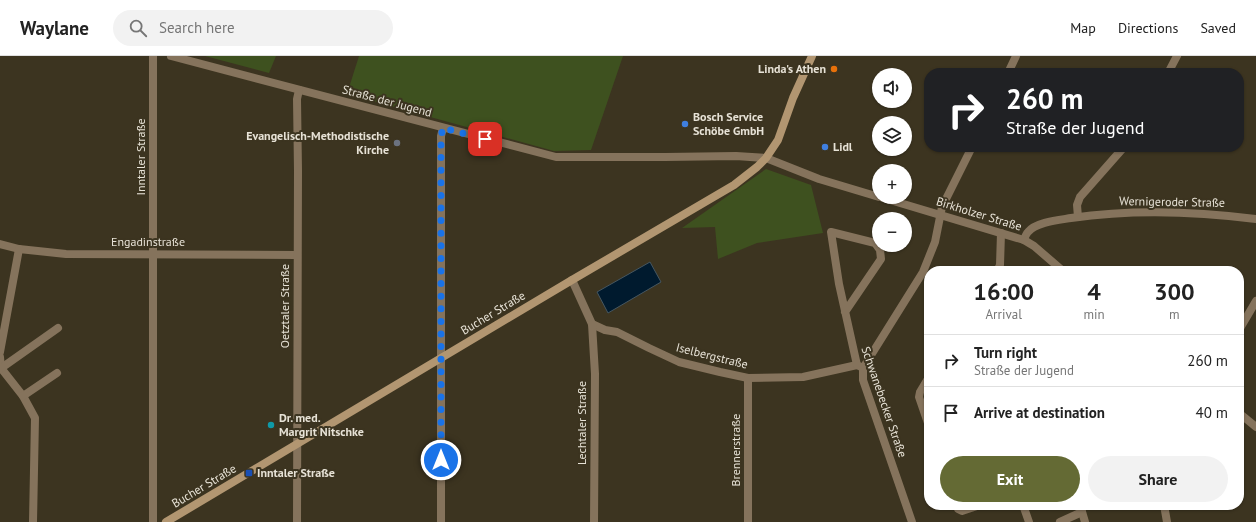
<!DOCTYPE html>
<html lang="en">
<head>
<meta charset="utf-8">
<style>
  body { margin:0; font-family:"PT Sans",sans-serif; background:#f2f2f2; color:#222; height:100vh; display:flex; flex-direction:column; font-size:15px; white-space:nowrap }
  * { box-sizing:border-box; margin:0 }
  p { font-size:13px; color:#767676 }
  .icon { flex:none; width:22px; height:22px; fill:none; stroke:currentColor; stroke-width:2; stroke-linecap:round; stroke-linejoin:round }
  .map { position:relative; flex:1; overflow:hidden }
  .panel { position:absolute; left:924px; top:210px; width:320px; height:244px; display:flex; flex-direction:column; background:#fff; border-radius:16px; box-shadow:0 1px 3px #0004 }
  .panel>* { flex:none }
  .guide { position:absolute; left:924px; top:12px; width:320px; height:84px; border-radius:16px; box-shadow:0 1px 3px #0004; background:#202124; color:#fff; overflow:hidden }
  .buttons { position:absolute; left:872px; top:12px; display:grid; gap:8px }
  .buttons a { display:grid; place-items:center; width:40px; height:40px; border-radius:50%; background:#fff; box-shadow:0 1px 3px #0004; font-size:20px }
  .pin { position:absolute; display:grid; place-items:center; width:34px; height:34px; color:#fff; margin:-17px; border-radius:8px; box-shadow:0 2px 6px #0006 }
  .me { position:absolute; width:44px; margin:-22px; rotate:0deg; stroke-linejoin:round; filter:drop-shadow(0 0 3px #0008) }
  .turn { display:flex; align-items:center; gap:14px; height:84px; padding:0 16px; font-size:18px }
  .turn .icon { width:52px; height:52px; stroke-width:2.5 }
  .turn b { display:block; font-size:28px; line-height:34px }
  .eta { display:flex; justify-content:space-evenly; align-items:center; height:68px; text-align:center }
  .eta b { font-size:24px; font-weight:700; line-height:28px }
  .button { display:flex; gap:8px; margin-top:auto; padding:8px 16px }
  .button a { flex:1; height:46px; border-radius:24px; background:#646a34; color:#fff; font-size:16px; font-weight:700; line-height:46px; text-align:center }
  .button a+a { background:#f2f2f2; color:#222 }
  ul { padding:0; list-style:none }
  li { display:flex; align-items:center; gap:12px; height:52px; padding:0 16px; border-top:1px solid #e0e0e0 }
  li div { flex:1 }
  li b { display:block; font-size:15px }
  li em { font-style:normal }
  header { display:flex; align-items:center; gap:24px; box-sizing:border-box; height:56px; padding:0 20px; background:#fff; border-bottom:1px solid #e0e0e0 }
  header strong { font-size:19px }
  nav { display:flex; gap:22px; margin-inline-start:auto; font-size:14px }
  .search { width:280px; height:36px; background:#f2f2f2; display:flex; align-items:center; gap:10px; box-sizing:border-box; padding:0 14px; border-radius:22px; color:#767676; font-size:15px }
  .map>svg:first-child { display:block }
</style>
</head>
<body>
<header>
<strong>Waylane</strong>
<div class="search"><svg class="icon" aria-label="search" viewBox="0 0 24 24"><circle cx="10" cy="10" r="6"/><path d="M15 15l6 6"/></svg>Search here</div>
<nav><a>Map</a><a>Directions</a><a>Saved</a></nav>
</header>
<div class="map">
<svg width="1256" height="466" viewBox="0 0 1256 466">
  <rect width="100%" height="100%" fill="#3c3420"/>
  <g fill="#3e511f">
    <polygon points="205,0 276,0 269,17"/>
    <polygon points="359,0 623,0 591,94 554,95 347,38"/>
    <polygon points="766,113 811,129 823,177 757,187 718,203 715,171 682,172"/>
  </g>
  <polygon fill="#001a2e" stroke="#455660" points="650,206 661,226 608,257 597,236"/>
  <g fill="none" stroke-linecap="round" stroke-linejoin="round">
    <g stroke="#85735c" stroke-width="8">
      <polyline points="171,0 556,101 665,101 736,100 766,102"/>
      <polyline points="1008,17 1016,0"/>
      <polyline points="1168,17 1177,0"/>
      <polyline points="1078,161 1077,149 1080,141 1124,91"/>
      <path d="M1024,184C1025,181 1026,178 1028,176C1036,166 1059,164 1071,162C1132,153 1194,155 1256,163"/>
      <polyline points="0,188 19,193 66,198 297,199"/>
      <polyline points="997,215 1000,209 1001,177"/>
      <polyline points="572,224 592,268 605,274 617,276 649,292 679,306 720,316 748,322 803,321 857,309"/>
      <polyline points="845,256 881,203 880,194 875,187 831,176 839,228 857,309 861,311"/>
      <polyline points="592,268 595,318 594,466"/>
      <polyline points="1239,274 1256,245"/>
      <polyline points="0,296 19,193"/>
      <polyline points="0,301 1,312 23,340 35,362 33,466"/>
      <polyline points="0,313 58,272"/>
      <polyline points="929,321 920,336 919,341 929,370"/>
      <polyline points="23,340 57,317"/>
      <polyline points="957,449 958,453 962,455 980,449"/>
      <polyline points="1023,449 1029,466"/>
      <polyline points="1080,449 1085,466"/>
      <polyline points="1164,449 1167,466"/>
      <polyline points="153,466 153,0"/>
      <polyline points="297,466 298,115 297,43 299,34"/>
      <polyline points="441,466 441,80 443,72"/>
      <polyline points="748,466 748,322"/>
      <polyline points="912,466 863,324 863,312 923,216 935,186 942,151 972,91"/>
      <polyline points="1060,466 1082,456"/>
    </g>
    <g stroke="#85735c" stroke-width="8">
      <polyline points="766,102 819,123 879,141"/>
      <polyline points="880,141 1024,184 1034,190 1063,215"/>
      <polyline points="1239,357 1256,371"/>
    </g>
    <polyline stroke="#b29671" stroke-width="8" points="166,466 572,224 734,129 757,111 766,102 778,84 793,42 812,0"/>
  </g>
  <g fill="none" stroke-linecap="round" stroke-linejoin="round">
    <polyline stroke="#1a73e8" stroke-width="7" stroke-dasharray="0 12.6" points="441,404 441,80 443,72 485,83"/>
  </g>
  <circle fill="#e8710a" stroke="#3c3420" stroke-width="1.5" cx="834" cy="13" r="4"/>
  <g fill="#3f7fe0" stroke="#3c3420" stroke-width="1.5">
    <circle cx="685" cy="68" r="4"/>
    <circle cx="825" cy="91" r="4"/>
  </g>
  <circle fill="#6b7280" stroke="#3c3420" stroke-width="1.5" cx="397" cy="87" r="4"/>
  <circle fill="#0f9aa8" stroke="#3c3420" stroke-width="1.5" cx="271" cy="369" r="4"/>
  <rect fill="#1a4fb4" stroke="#3c3420" stroke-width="1.5" x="245" y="413" width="8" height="8" rx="2"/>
  <g text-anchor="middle" stroke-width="4" stroke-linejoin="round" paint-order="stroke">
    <g font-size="12" font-weight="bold" fill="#e7e2d6" stroke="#3c3420" text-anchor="start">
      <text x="826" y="17" text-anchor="end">Linda's Athen</text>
      <text x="693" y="65">Bosch Service<tspan x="693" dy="14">Schöbe GmbH</tspan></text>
      <text x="389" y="84" text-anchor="end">Evangelisch-Methodistische<tspan x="389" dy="14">Kirche</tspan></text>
      <text x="833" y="95">Lidl</text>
      <text x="279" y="366">Dr. med.<tspan x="279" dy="14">Margrit Nitschke</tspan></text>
      <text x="257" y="421">Inntaler Straße</text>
    </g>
    <g font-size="12" fill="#e7e2d6" stroke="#3c3420">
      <text transform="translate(387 45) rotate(15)" y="4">Straße der Jugend</text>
      <text transform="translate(141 101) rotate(-90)" y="4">Inntaler Straße</text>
      <text transform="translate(1172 146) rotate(1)" y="4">Wernigeroder Straße</text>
      <text transform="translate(979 158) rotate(17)" y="4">Birkholzer Straße</text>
      <text x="148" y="190">Engadinstraße</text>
      <text transform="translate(285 250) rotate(-90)" y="4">Oetztaler Straße</text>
      <text transform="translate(493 257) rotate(-31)" y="4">Bucher Straße</text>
      <text transform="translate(712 300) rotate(14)" y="4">Iselbergstraße</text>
      <text transform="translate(884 346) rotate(71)" y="4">Schwanebecker Straße</text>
      <text transform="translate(582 367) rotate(-90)" y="4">Lechtaler Straße</text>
      <text transform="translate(736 394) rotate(-90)" y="4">Brennerstraße</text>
      <text transform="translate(204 430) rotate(-31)" y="4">Bucher Straße</text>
    </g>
  </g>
</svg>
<div class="buttons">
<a><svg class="icon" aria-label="sound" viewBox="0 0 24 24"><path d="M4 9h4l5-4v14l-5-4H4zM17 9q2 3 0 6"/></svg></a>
<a><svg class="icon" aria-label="layers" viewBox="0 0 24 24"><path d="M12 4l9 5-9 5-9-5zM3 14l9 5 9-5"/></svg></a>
<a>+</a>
<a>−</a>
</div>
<div class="pin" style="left:485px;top:83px;background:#d93025"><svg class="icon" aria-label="arrive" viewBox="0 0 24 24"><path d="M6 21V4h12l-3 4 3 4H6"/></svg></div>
<svg class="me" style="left:441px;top:404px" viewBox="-20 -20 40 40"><circle r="17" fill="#1a73e8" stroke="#fff" stroke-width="3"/><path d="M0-11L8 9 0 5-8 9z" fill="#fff"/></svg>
<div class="guide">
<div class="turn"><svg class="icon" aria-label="right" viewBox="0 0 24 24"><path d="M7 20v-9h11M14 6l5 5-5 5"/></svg><div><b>260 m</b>Straße der Jugend</div></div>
</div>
<section class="panel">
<div class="eta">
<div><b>16:00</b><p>Arrival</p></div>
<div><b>4</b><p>min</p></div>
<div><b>300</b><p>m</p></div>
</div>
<ul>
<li><svg class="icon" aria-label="right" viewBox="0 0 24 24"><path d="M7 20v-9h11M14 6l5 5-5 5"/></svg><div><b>Turn right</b><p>Straße der Jugend</p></div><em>260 m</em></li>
<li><svg class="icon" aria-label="arrive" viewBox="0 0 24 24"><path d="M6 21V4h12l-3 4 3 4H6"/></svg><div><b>Arrive at destination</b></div><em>40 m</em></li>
</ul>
<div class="button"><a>Exit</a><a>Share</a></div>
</section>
</div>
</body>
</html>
